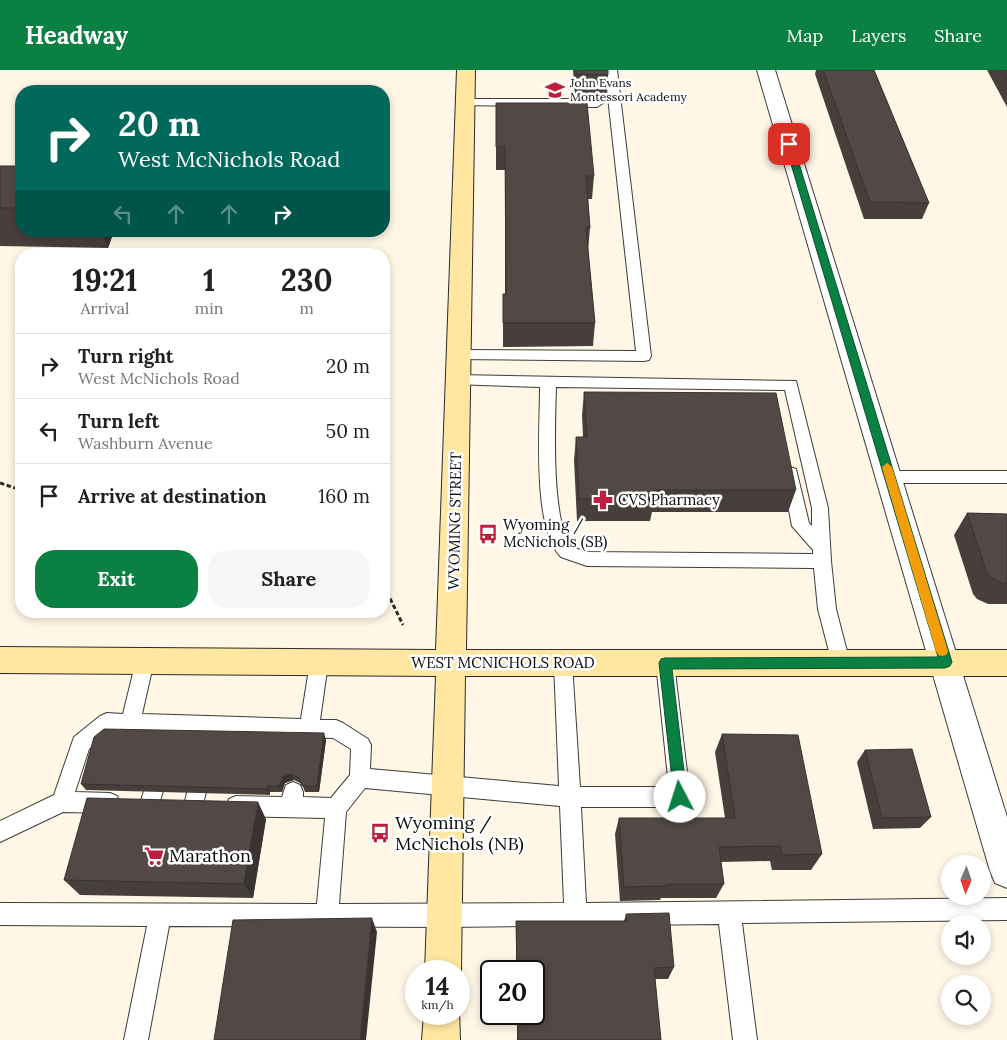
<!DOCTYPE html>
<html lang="en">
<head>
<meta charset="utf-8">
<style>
  body { margin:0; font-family:Lora,serif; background:#f6f6f6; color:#202124; height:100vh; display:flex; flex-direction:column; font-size:19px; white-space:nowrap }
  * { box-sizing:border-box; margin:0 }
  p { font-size:16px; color:#757577 }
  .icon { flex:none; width:28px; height:28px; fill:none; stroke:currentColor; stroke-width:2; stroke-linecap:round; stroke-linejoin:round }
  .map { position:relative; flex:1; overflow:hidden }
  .details { position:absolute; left:15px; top:178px; width:375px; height:370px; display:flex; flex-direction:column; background:#fff; border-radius:20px; box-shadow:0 2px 8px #0003 }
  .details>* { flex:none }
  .top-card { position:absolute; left:15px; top:15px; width:375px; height:152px; border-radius:20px; box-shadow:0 2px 8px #0003; background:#00695c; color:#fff; overflow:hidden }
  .needle { width:32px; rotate:182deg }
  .tools { position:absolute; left:941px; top:785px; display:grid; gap:10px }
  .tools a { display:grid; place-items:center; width:50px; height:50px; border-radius:50%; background:#fff; box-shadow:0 2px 8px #0003; font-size:25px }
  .speed { position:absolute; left:405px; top:890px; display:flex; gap:10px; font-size:25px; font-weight:700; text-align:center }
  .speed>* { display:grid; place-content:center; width:65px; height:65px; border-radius:50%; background:#fff; box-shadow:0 2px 8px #0003; line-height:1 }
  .speed small { font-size:12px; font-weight:400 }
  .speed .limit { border:2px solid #111; border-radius:8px; background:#fff; color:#111 }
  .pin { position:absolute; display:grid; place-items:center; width:42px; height:42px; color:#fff; margin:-21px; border-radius:10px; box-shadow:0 2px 8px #0006 }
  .me { position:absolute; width:55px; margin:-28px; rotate:355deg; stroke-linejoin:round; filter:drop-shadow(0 0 4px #0008) }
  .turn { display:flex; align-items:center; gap:18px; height:105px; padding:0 20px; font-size:22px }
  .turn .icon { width:65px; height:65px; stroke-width:2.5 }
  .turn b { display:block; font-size:35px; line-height:42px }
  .lanes { display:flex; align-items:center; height:48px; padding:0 20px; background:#0003; justify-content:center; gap:25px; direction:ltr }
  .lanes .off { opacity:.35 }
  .eta { display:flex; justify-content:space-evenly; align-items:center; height:85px; text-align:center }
  .eta b { font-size:30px; font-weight:700; line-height:35px }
  .primary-button { display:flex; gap:10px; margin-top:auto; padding:10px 20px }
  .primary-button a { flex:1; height:58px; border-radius:20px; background:#0b8043; color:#fff; font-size:20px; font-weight:700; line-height:58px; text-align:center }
  .primary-button a+a { background:#f6f6f6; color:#202124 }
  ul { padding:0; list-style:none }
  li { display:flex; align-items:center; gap:15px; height:65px; padding:0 20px; border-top:1px solid #e0e0e0 }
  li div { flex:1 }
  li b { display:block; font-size:19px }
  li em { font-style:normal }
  header { display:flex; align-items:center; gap:30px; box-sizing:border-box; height:70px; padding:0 25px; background:#0b8043; color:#fff }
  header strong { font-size:24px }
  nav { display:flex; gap:28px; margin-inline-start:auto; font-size:18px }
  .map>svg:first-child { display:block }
</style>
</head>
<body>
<header>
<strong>Headway</strong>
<nav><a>Map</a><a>Layers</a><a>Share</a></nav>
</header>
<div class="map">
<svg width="1007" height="970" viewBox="0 0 1007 970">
  <rect width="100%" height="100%" fill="#fff6e6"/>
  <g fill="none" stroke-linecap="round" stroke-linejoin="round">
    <defs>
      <g id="lane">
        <polygon points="605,0 617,0 651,286 649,290 644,291 454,289 452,285 454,281 459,280 636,281"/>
        <polygon points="465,29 597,29 603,33 597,37 461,35 459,33"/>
        <path d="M458,305L796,311L828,438L831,491L836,539L850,593L848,599L841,601L834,599L832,593L818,539L814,498L587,496L561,487C532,459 540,357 540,317L453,314L450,310L453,306ZM556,317L785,320L812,438V456L809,453L796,399L790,397L784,399L782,403L792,456L813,480V484L587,482C581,480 574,479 570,473C551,449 555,351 556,317Z"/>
        <polygon points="890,401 1007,401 1007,413 890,413 884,411 882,407 884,403"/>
        <path d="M145,583L152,585L154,591L142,644L301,649L310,593L312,587L319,585L326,587L328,593L320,650H336L343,653L368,669L371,675L370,699L559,716L554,593L556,587L563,585L570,587L572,593L580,717H669L656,593L658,587L665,585L672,587L674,593L690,727L687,734L680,737H581L586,833L1007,828V850L742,853L757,970H733L719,854L445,857L169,856L148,970H124L147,856L0,855V833L317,834L325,748L236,746L229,743L226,736L229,729L236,726L282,727L286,715L293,712L300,715L303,722V727L331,728L350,705L351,679L333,668L111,661L89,679L75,722L110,723L117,726L120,733L117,740L110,743L63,742L0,772V751L54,725L74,667L100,646L107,643L123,644L136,591L138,585ZM365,718L560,736L564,833L339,834L346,742Z"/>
        <polygon points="153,711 160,714 163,721 157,741 150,744 143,741 140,734 146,714"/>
        <polygon points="196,712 203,715 206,722 201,742 194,745 187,742 184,735 189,715"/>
      </g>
      <polygon id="street" points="757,0 775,0 1007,747 1007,818 995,813 990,801"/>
      <g id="secondary">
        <polygon points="457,0 475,0 466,580 1007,580 1007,606 465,606 461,901 459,906 459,901 425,901 436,606 0,603 0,577 436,580"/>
        <polygon points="459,940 460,970 422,970 424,944 459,944"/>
      </g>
    </defs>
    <use href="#lane" stroke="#3c3c3c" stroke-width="2"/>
    <use href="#street" stroke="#3c3c3c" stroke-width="2"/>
    <use href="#secondary" stroke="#2b2b2b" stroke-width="2"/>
    <g stroke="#2b2b2b" stroke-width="3" stroke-dasharray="4.5 2.5" stroke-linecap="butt">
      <polyline points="0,413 21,420"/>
      <polyline points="384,516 403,555"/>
    </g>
    <use href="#lane" fill="#fff" fill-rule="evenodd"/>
    <use href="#street" fill="#fff" fill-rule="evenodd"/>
    <use href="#secondary" fill="#ffe6a1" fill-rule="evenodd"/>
  </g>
  <g fill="#473f3c">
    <polygon points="573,0 608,0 608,5 606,28 575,27"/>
    <polygon points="816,0 874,0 929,133 922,149 864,149 815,4"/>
    <polygon points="987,0 1007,0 1007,37"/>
    <polygon points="496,33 594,106 592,129 588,129 590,158 588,181 595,253 593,276 503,277 503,224 505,224 505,100 496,100"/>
    <polygon points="0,96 21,96 21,161 114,161 108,178 0,176"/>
    <polygon points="584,322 796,420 788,442 652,442 650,451 577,451 574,390 576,367 583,367 582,345"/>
    <polygon points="967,443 1007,444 1007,534 988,534 977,529 973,524 954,465"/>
    <polygon points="722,664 822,784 811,800 772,800 770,791 721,792 724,814 716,828 661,828 660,830 620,831 615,764 619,748 725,748 715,682"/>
    <polygon points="326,670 319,722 305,722 302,714 294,710 285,713 282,722 270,722 270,725 86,720 81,714"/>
    <polygon points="865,680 931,747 920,758 873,759 857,692"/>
    <polygon points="266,749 253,828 80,825 64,810"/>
    <polygon points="626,844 674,897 668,909 655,909 661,970 517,970 517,944 534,944 534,901 516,901 516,851 624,851"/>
  </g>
  <g fill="#393331">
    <polygon points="101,161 114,161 108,178"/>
    <polygon points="324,663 326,670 319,722 317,716"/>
    <polygon points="291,704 294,710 285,713 282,722 279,716 283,707"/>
    <polygon points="267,716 270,722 270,725 267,719"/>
    <polygon points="258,732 266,749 253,828 244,814"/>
    <polygon points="372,848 377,862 366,970 360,970"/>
  </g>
  <g fill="#524946" stroke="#393331">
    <polygon points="576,0 608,0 608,5 577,4"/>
    <polygon points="823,0 874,0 929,133 870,132"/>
    <polygon points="1002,0 1007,0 1007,9"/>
    <polygon points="496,33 587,33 594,106 586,106 590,158 586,158 595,253 503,253 503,224 506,224 505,76 496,77"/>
    <rect x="0" y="96" width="21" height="42"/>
    <polygon points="584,322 776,323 796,420 653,420 654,429 579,429 576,367 587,367"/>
    <polygon points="967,443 1007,444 1007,514 1003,513 991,508 987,503"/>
    <polygon points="104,659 324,663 317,716 302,716 299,708 291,704 283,707 279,716 267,716 267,719 81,714 94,667"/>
    <polygon points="722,664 798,665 822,784 782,785 780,776 719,777 724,814 666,814 666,816 624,817 619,748 735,748"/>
    <polygon points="912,679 931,747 882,748 865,680"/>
    <polygon points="87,728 258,732 244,814 64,810"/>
    <polygon points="669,843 674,897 654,898 661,970 518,970 517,944 534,944 534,901 517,901 516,851 627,851 626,844"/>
    <polygon points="372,848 360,970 214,970 233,850"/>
  </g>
  <polygon fill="#0b8043" stroke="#07532c" points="786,72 793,74 952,592 950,596 945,598 672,599 687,727 685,732 680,734 676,732 674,727 659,593 661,589 665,588 938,587 785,74"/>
  <polygon fill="#f59e0b" points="887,393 892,397 948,581 946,585 942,586 938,585 936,581 882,397"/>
  <defs>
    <symbol id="school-bare" viewBox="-9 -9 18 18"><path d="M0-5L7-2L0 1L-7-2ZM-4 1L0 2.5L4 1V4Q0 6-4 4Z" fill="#bd1e3e" stroke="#fff" stroke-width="2.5" paint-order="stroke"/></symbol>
    <symbol id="pharmacy-bare" viewBox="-9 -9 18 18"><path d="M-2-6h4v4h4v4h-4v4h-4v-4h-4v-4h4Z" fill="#bd1e3e" stroke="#fff" stroke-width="2.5" paint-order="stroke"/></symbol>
    <symbol id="bus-bare" viewBox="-9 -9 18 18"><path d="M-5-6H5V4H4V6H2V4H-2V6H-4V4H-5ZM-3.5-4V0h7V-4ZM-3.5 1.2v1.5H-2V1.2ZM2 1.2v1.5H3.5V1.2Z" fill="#bd1e3e" stroke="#fff" stroke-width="2.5" paint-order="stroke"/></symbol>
    <symbol id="supermarket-bare" viewBox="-9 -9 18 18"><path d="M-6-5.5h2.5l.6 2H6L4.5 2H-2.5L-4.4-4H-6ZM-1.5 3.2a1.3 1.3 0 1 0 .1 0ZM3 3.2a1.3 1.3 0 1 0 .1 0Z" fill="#bd1e3e" stroke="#fff" stroke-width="2.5" paint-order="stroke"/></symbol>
  </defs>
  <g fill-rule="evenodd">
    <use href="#school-bare" x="541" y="6" width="28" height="28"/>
    <use href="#pharmacy-bare" x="589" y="416" width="28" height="28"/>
    <use href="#bus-bare" x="474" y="450" width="28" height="28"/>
    <use href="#bus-bare" x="366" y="749" width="28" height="28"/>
    <use href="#supermarket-bare" x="140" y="772" width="28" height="28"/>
  </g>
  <g text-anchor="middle" stroke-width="5" stroke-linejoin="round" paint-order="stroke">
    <g font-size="12" fill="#090909" stroke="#fff" text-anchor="start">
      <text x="570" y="17">John Evans<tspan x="570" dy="14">Montessori Academy</tspan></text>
    </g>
    <g font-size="15" fill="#090909" stroke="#fff" text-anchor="start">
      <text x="618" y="435">CVS Pharmacy</text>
      <text x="503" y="460">Wyoming /<tspan x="503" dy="17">McNichols (SB)</tspan></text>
    </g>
    <g font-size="15" fill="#090909" stroke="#fff">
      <text transform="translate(455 451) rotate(-89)" y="5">WYOMING STREET</text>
      <text x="503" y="598">WEST MCNICHOLS ROAD</text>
    </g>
    <g font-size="18" fill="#090909" stroke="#fff" text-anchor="start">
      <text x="395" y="759">Wyoming /<tspan x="395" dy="21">McNichols (NB)</tspan></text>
      <text x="169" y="792">Marathon</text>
    </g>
  </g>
</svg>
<div class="tools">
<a><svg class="needle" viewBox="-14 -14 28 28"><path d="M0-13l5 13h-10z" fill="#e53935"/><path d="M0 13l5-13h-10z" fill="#757577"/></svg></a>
<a><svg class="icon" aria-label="sound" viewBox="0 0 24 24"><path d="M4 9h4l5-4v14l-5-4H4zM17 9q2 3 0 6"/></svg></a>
<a><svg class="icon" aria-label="search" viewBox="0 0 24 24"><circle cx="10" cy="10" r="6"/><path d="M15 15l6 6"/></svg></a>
</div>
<div class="speed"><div>14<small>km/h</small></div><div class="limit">20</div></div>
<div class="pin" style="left:789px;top:74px;background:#d93025"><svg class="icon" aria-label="arrive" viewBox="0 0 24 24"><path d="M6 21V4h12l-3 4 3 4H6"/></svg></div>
<svg class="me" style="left:680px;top:727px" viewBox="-20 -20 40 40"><circle r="19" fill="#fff"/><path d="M0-13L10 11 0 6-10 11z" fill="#0b8043"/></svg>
<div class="top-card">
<div class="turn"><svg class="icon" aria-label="right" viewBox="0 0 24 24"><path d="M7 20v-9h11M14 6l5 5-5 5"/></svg><div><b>20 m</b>West McNichols Road</div></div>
<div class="lanes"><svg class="icon off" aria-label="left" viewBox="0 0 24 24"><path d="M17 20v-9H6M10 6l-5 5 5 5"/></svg><svg class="icon off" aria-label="ahead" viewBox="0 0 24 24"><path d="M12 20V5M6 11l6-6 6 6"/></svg><svg class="icon off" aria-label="ahead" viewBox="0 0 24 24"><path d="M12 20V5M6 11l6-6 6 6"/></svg><svg class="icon" aria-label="right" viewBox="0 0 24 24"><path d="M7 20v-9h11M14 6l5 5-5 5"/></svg></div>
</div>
<section class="details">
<div class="eta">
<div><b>19:21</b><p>Arrival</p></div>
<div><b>1</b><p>min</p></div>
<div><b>230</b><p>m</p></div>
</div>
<ul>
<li><svg class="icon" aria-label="right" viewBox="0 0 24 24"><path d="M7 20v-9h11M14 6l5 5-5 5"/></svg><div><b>Turn right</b><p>West McNichols Road</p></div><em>20 m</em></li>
<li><svg class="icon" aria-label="left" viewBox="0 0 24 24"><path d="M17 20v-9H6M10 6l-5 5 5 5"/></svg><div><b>Turn left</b><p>Washburn Avenue</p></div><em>50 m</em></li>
<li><svg class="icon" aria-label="arrive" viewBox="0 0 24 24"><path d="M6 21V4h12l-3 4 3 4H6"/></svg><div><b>Arrive at destination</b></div><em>160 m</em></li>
</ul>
<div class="primary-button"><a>Exit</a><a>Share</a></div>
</section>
</div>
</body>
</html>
